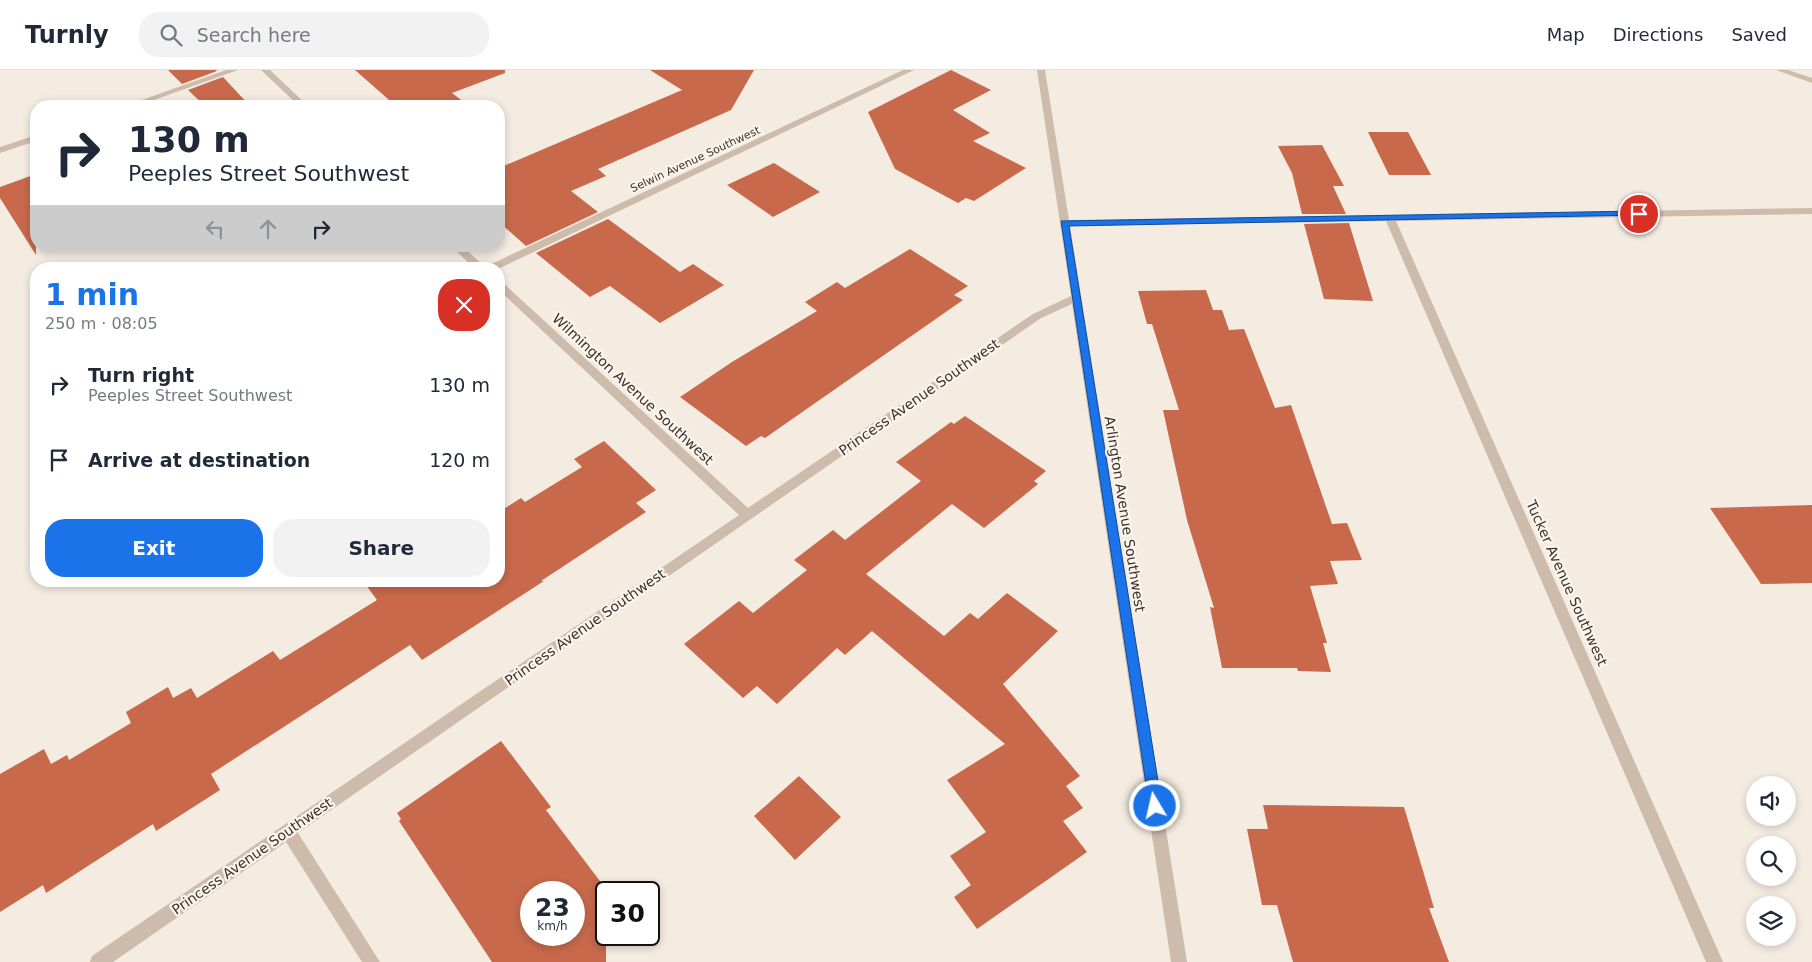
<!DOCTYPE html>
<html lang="en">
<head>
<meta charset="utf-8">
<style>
  body { margin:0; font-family:"DejaVu Sans",sans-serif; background:#f2f2f3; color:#1f2937; height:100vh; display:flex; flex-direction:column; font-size:19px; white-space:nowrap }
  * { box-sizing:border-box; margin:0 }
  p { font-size:16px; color:#747a83 }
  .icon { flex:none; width:28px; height:28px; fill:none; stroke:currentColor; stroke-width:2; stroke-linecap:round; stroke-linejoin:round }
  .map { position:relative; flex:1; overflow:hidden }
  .side { position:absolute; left:30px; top:192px; width:475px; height:325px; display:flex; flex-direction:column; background:#fff; border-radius:20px; box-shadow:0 2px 8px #0003 }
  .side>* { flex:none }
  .top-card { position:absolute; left:30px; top:30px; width:475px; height:152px; border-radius:20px; box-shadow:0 2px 8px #0003; background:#fff; color:#1f2937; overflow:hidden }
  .fabs { position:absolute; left:1746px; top:706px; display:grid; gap:10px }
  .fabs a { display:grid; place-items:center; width:50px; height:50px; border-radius:50%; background:#fff; box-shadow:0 2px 8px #0003; font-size:25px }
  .speed { position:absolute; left:520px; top:811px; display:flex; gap:10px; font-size:25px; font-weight:700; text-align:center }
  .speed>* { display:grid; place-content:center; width:65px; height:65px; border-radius:50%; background:#fff; box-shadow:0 2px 8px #0003; line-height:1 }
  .speed small { font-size:12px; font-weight:400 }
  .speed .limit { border:2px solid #111; border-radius:8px; background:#fff; color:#111 }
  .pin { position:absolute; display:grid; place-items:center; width:42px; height:42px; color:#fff; margin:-21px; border:2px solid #fff; border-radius:50%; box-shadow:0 1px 5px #0007 }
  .me { position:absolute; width:55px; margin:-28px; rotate:351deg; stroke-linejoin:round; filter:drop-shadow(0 0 4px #0008) }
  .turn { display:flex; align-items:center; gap:18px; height:105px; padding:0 15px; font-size:22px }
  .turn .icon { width:65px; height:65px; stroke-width:2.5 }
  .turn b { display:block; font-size:35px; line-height:42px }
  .lanes { display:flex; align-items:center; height:48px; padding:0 15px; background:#0003; justify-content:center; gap:25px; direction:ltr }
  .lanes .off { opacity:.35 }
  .round { display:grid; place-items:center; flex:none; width:52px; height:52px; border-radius:20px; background:#f2f2f3 }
  .headline { display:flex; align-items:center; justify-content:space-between; height:85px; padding:0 15px }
  h1 { font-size:30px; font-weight:800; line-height:38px; color:#1a73e8 }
  .action { display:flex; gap:10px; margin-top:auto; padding:10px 15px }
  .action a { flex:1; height:58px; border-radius:20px; background:#1a73e8; color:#fff; font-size:20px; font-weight:800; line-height:58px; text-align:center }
  .action a+a { background:#f2f2f3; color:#1f2937 }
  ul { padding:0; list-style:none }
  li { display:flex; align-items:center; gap:15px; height:75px; padding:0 15px }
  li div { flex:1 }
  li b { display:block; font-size:19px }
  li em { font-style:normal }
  header { display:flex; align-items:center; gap:30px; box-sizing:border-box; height:70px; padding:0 25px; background:#fff; border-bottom:1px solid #e0e1e3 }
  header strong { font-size:24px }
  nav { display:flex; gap:28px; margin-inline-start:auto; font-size:18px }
  .search { width:350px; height:45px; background:#f2f2f3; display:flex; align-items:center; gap:12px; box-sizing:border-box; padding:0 18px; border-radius:20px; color:#747a83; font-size:19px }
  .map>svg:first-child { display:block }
</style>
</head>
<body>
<header>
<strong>Turnly</strong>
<div class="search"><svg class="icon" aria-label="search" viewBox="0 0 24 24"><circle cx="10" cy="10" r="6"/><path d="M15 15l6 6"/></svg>Search here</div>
<nav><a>Map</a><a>Directions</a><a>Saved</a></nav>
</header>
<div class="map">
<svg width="1812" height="892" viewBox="0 0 1812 892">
  <rect width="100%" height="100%" fill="#f4ebe1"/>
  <g fill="#c8694b" fill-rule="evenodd">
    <polygon points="168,0 216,0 217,1 182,14"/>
    <polygon points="355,0 505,0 505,3 452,23 469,36 396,36"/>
    <polygon points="650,0 754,0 731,40 598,99 606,106 571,121 598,142 526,176 499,152 499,98 682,20"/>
    <polygon points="951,0 991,20 953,40 990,63 973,71 1026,98 974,131 966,128 958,133 895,99 868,42"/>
    <polygon points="223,7 250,36 205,36 188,20"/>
    <polygon points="1368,62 1408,62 1431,105 1389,105"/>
    <polygon points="1322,75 1344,116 1333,116 1346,144 1302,144 1292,103 1278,76"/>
    <polygon points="774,93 820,122 773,147 727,115"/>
    <polygon points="36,104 36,185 0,128 0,117"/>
    <polygon points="608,149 680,202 693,194 724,215 660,253 610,216 590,227 536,183"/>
    <polygon points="1349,153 1373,231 1324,229 1304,154"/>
    <polygon points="910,179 968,216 954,225 963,230 765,368 761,366 746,376 680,327 732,292 817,241 805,232 837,212 845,218"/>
    <polygon points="1206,220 1213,240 1222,240 1229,260 1244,259 1275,338 1291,335 1332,454 1347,453 1362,490 1330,491 1338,514 1310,516 1327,573 1323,573 1331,602 1298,601 1297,598 1222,598 1210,537 1214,538 1187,450 1163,340 1179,340 1152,254 1147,254 1138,221"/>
    <polygon points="965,346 1046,401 1034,411 1038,414 984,458 952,434 866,504 944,566 970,543 978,549 1007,523 1058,561 1003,614 1080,706 1066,716 1083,738 1063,751 1087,782 977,859 954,827 971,815 950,786 986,762 947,710 1005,674 872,561 845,585 837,578 777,634 757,616 743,628 684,574 739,531 753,543 807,500 794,490 833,460 845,470 921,411 896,392 951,352 954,354"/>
    <polygon points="604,371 656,420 636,433 646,442 541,511 544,511 422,590 410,575 211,704 220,720 156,761 153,754 46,823 43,815 0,842 0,704 44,679 51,694 67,685 69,690 131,653 126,642 168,617 173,628 191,618 197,628 273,581 280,590 377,530 363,511 499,511 499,442 521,428 525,432 582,397 574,389"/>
    <polygon points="1812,435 1812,513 1761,514 1710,438"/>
    <path d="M501,671L551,737L546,740L606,819V892H492L399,751L401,749L397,743ZM531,822H574V865H531Z"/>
    <polygon points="799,706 841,747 795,790 754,746"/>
    <polygon points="1263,735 1404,737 1434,838 1429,838 1449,892 1293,892 1277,835 1262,835 1247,759 1268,759"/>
  </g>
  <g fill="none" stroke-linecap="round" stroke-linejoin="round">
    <g fill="#cdbbac" fill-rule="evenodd">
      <polygon points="226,0 238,0 137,36 125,36"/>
      <polygon points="261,0 270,0 308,36 299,36"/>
      <polygon points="903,0 914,0 498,199 475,199 451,176 462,176 485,197"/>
      <polygon points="1037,0 1045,0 1069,150 1812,138 1812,144 1396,151 1723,892 1706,892 1386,151 1070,156 1187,892 1171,892 1072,234 1041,248 298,763 380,892 362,892 286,772 113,892 90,892 92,886 739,445 499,220 499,212 503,213 748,438 1033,244 1071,226"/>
      <polygon points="1776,0 1788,0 1812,8 1812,13"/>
      <polygon points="36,65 36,71 0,83 0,77"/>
    </g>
  </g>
  <polygon fill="#1a73e8" stroke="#114b97" points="1639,141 1644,144 1642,145 1069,156 1162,736 1160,741 1155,743 1150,741 1061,151"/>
  <g text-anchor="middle" stroke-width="4.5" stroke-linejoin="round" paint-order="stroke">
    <g font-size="11" fill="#3b302b" stroke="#fbf5ee">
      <text transform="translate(695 89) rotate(-25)" y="4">Selwin Avenue Southwest</text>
    </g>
    <g font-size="14" fill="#3b302b" stroke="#fbf5ee">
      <text transform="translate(633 319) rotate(43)" y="5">Wilmington Avenue Southwest</text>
      <text transform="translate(919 327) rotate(-35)" y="5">Princess Avenue Southwest</text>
      <text transform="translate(1125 444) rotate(81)" y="5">Arlington Avenue Southwest</text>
      <text transform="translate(1567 513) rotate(66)" y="5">Tucker Avenue Southwest</text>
      <text transform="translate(585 557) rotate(-35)" y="5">Princess Avenue Southwest</text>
      <text transform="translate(252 786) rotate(-35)" y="5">Princess Avenue Southwest</text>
    </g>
  </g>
</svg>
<div class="fabs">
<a><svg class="icon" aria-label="sound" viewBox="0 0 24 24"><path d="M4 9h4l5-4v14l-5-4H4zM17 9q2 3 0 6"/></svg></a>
<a><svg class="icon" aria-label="search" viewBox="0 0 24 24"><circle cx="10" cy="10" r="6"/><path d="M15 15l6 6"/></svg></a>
<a><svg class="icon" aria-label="layers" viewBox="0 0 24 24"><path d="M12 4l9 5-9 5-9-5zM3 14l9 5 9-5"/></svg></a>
</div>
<div class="speed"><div>23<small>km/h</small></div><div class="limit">30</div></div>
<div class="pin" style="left:1639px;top:144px;background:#d93025"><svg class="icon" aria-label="arrive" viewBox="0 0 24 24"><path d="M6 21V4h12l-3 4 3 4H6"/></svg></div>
<svg class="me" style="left:1155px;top:736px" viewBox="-20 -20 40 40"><circle r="17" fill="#1a73e8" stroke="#fff" stroke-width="3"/><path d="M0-11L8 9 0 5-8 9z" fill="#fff"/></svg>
<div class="top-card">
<div class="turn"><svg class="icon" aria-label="right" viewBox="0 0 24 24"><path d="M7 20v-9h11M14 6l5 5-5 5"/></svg><div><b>130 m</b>Peeples Street Southwest</div></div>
<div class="lanes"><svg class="icon off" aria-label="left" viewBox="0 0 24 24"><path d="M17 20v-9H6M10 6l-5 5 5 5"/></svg><svg class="icon off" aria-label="ahead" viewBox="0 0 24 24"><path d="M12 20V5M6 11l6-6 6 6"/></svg><svg class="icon" aria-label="right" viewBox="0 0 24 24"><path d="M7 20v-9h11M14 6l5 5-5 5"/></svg></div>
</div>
<section class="side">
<div class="headline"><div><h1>1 min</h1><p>250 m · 08:05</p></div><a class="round" style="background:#d93025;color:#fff"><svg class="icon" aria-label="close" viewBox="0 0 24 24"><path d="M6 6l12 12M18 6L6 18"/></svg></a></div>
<ul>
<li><svg class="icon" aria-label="right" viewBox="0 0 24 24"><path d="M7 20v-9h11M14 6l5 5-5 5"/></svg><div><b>Turn right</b><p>Peeples Street Southwest</p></div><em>130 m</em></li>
<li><svg class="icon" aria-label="arrive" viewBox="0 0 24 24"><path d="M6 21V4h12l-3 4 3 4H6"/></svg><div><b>Arrive at destination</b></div><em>120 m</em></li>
</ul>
<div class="action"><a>Exit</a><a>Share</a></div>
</section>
</div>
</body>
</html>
